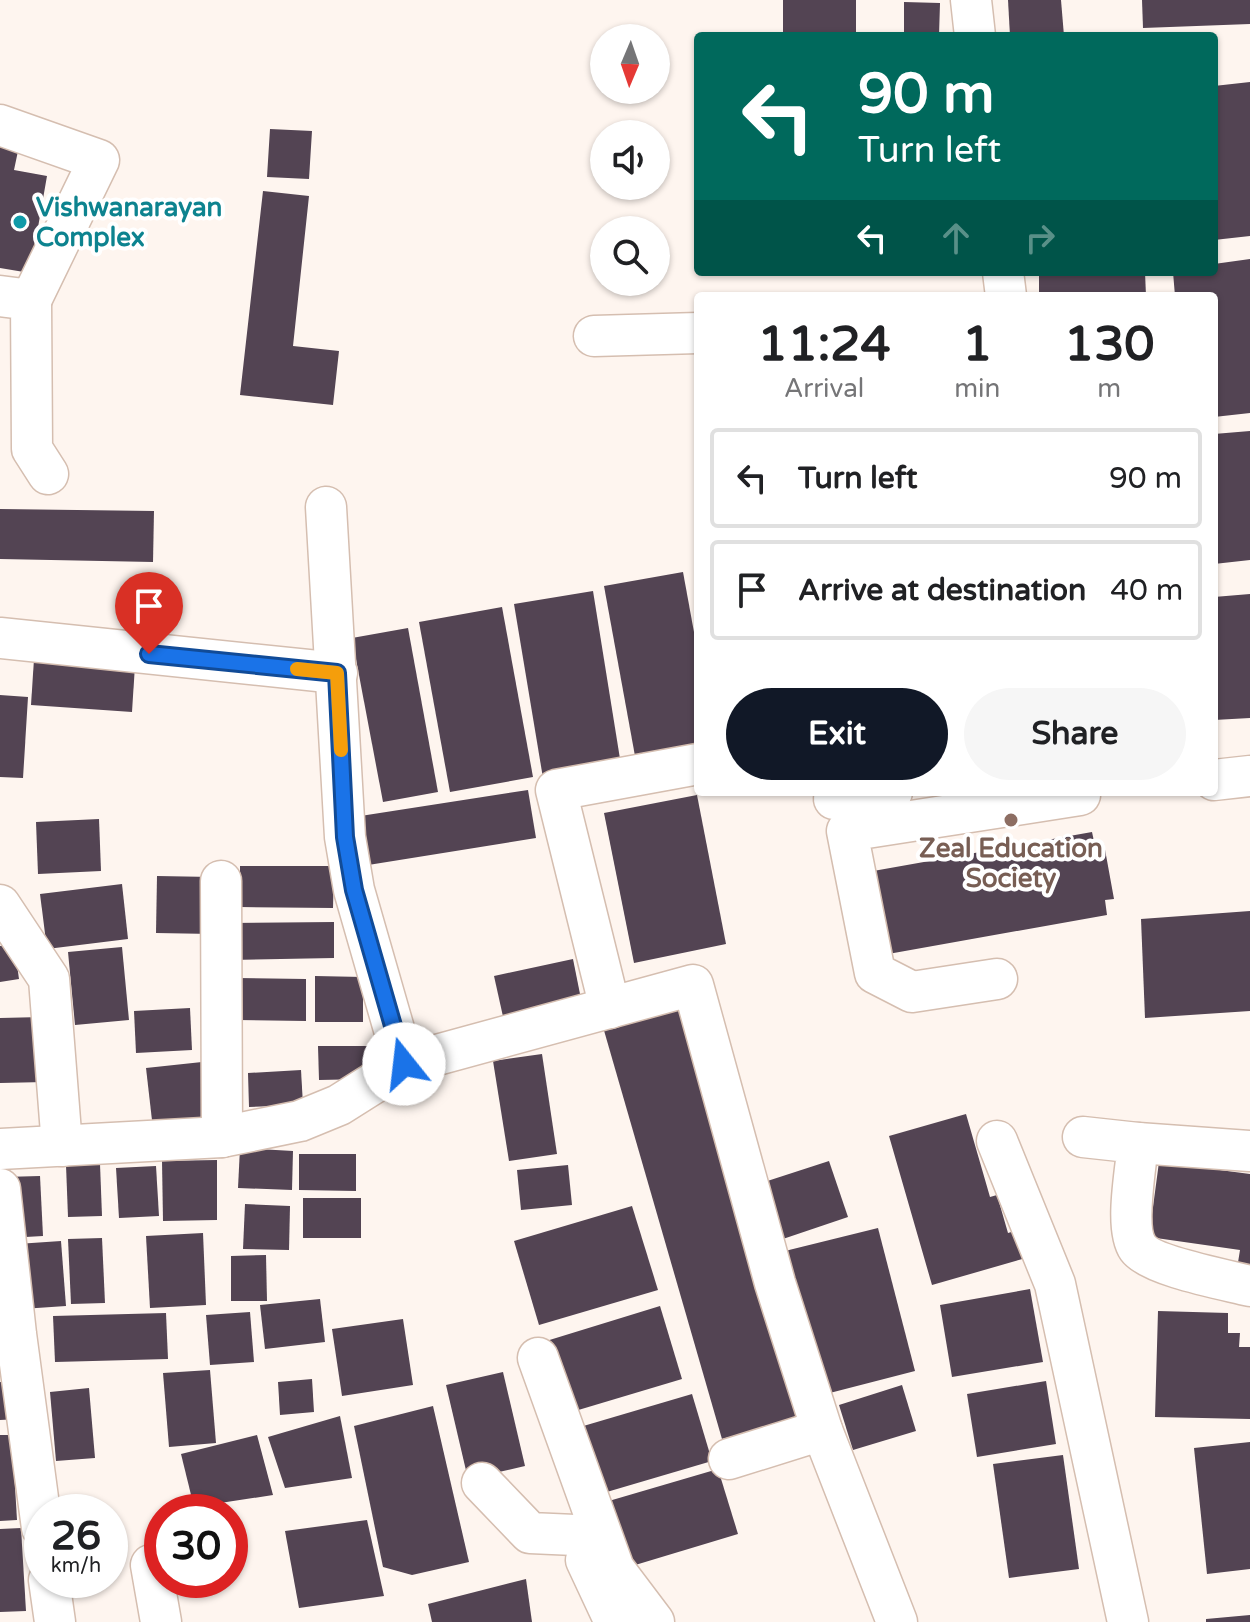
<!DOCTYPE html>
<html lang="en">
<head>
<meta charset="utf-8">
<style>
  body { margin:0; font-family:"Varela Round",sans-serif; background:#f6f6f6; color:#202124; height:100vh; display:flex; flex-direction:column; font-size:30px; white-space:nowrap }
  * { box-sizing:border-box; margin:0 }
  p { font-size:26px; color:#757577 }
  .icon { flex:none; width:44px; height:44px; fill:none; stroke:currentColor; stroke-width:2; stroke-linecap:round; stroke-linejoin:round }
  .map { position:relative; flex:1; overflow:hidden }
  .panel { position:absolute; left:694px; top:292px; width:524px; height:504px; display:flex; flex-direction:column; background:#fff; border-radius:8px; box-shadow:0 2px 6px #0004 }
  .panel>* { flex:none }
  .hud { position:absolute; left:694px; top:32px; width:524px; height:244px; border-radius:8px; box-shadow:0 2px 6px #0004; background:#00695c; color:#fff; overflow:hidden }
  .needle { width:52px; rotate:182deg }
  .tools { position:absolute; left:590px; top:24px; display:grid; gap:16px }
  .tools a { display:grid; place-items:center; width:80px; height:80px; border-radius:50%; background:#fff; box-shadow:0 2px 6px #0004; font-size:40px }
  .speed { position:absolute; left:24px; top:1494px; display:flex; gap:16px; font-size:40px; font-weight:700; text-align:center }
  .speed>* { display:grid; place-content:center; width:104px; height:104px; border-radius:50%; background:#fff; box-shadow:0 2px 6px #0004; line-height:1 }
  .speed small { font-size:20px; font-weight:400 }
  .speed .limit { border:12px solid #d22; background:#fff; color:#111 }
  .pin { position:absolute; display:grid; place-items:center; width:68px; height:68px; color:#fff; margin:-82px -34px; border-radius:50% 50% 50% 0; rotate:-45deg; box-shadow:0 0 8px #0007 }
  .pin .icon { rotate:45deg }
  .me { position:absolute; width:88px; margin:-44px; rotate:344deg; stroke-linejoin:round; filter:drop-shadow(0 0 6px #0008) }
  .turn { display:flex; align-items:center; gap:28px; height:168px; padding:0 32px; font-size:36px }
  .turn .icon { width:104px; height:104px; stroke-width:2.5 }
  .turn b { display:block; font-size:56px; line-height:68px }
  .lanes { display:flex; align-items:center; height:76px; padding:0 32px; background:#0003; justify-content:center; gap:40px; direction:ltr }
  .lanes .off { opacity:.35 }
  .eta { display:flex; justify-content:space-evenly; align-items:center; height:136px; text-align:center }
  .eta b { font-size:48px; font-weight:700; line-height:56px }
  .action { display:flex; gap:16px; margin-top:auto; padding:16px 32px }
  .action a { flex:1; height:92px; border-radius:48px; background:#111827; color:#fff; font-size:32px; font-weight:700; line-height:92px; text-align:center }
  .action a+a { background:#f6f6f6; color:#202124 }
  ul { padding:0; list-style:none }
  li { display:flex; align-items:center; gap:24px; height:100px; margin:0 16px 12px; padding:0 16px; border:4px solid #e0e0e0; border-radius:8px }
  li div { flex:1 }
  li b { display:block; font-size:30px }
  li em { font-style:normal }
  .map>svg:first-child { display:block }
</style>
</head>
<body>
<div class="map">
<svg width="1250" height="1622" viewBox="0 0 1250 1622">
  <rect width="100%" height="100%" fill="#fef5ef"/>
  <g fill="#534453">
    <rect x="783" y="0" width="73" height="36"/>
    <polygon points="1008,0 1061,0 1064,36 1010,36"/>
    <polygon points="1142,0 1250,0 1250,24 1143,28"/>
    <polygon points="904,2 940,3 939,36 904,36"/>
    <polygon points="1250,82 1250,236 1214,240 1214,86"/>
    <polygon points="270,129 312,131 309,179 267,177"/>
    <polygon points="0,147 18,151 14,170 47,176 30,273 0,268"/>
    <polygon points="263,191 309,196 293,346 339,351 333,405 240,395"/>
    <polygon points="1250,259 1250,413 1214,417 1214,296 1175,296 1173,272 1214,272 1214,264"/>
    <polygon points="1039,272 1145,272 1146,296 1039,296"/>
    <polygon points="1250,431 1250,560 1214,564 1214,434"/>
    <polygon points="0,509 154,511 153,562 0,559"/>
    <polygon points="683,572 698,654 698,745 635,756 604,586"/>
    <polygon points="593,591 621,765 543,778 514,604"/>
    <polygon points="1250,594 1250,718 1214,720 1214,597"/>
    <polygon points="502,607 533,777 450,792 419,622"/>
    <polygon points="408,628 438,792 383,802 352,638"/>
    <polygon points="34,659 135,665 132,712 31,705"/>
    <polygon points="0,695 28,697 23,778 0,777"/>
    <polygon points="528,790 536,838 362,866 354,817"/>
    <polygon points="697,795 726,944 634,963 604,813"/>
    <polygon points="99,819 101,871 38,874 36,822"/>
    <polygon points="1092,832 1095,846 1104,844 1114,899 1105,900 1107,915 877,956 862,873"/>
    <polygon points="240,866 334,866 333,908 240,907"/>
    <polygon points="157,876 213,877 213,934 156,933"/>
    <polygon points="122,884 128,939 47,949 40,894"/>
    <polygon points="1250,911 1250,1011 1145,1018 1141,919"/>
    <polygon points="334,922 334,958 230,960 230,923"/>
    <polygon points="14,944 19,979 0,982 0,946"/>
    <polygon points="122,947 129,1020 75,1025 68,952"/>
    <polygon points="573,959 582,1004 504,1021 494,976"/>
    <polygon points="315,976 363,977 363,1022 315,1022"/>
    <polygon points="237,978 306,979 306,1021 237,1020"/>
    <polygon points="687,1003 806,1416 722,1439 603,1027"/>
    <polygon points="190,1008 192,1050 136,1053 134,1011"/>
    <polygon points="42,1017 45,1082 0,1083 0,1018"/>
    <polygon points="318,1046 367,1046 367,1079 319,1080"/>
    <polygon points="542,1054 557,1154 509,1161 493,1061"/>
    <polygon points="202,1062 208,1124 153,1129 146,1068"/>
    <polygon points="301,1070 303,1105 249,1107 248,1073"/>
    <polygon points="966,1114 990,1197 997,1195 1008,1233 1018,1230 1026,1258 932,1285 889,1136"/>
    <polygon points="240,1148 293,1151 292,1190 238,1188"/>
    <polygon points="299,1154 356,1154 356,1191 299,1190"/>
    <polygon points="217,1160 217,1220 163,1221 162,1161"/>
    <polygon points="829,1161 848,1217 774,1242 755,1185"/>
    <polygon points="1159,1162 1250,1174 1250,1277 1236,1275 1240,1250 1149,1237"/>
    <polygon points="100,1164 102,1216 68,1217 66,1165"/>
    <polygon points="568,1165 572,1205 521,1210 517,1170"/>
    <polygon points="156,1166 159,1216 119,1218 116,1168"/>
    <polygon points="40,1176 43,1236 8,1238 4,1177"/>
    <rect x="303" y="1198" width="58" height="40"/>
    <polygon points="245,1204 290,1206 289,1250 243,1249"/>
    <polygon points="632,1206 658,1290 539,1325 514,1241"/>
    <polygon points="878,1228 915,1371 822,1395 785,1251"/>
    <polygon points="203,1233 206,1305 150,1308 146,1236"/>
    <polygon points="102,1238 105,1303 71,1304 68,1239"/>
    <polygon points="61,1241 66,1306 22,1309 17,1244"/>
    <polygon points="266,1255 267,1301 231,1301 231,1256"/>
    <polygon points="1030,1289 1043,1362 952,1377 940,1305"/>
    <polygon points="320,1299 325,1342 265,1349 260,1305"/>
    <polygon points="660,1306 682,1379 565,1414 543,1342"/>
    <polygon points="1158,1311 1228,1313 1228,1333 1240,1333 1239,1347 1250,1347 1250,1419 1155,1417"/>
    <polygon points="250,1312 254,1362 210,1365 206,1315"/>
    <polygon points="166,1313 168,1359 55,1362 53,1316"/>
    <polygon points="403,1319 413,1385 342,1396 332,1329"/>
    <polygon points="210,1370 216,1443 169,1447 163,1373"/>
    <polygon points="503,1372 525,1466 468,1479 446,1385"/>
    <polygon points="312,1379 314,1412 280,1415 278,1382"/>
    <polygon points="1046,1381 1056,1444 977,1457 967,1394"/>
    <polygon points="0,1382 17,1382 19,1419 0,1420"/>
    <polygon points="902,1385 916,1431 853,1450 839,1405"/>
    <polygon points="89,1388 95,1458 56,1461 50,1392"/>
    <polygon points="692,1394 712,1461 600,1494 580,1427"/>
    <polygon points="433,1406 469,1562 412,1575 383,1567 354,1426"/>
    <polygon points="340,1416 352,1478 285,1488 268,1437"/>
    <polygon points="0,1435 12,1435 17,1520 0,1521"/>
    <polygon points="257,1435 273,1495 194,1507 181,1454"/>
    <polygon points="1250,1442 1250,1569 1207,1574 1194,1448"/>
    <polygon points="1063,1455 1079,1569 1009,1578 993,1464"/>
    <polygon points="718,1469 738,1534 622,1569 602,1503"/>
    <polygon points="367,1520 384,1596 299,1608 285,1531"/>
    <polygon points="21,1528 26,1611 0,1612 0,1529"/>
    <polygon points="526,1579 532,1622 432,1622 428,1604"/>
    <polygon points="1250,1615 1250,1622 1206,1622 1206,1619"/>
  </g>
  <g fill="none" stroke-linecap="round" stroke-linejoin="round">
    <defs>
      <g id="minor">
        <polyline points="971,0 975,36"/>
        <polyline points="0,125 99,160 31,300"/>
        <polyline points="1003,272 1006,296"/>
        <polyline points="0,296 31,300 32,449 48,474"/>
        <polyline points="594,336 698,333"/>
        <polyline points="326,507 345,837 354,890 404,1064"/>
        <polyline points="0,638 337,673"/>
        <polyline points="1214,780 1250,776"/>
        <polyline points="834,799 892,792"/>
        <polyline points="221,881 222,1137"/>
        <polyline points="0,905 49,979 62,1146"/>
        <polyline points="997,979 912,992 875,973 847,831 1080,795"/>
        <polyline points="610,1008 556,790 698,764"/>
        <path d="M1083,1137L1138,1143C1136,1168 1124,1228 1138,1248C1151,1266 1227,1280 1250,1286"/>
        <polyline points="997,1141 1055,1284 1128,1622"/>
        <polyline points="1138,1143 1250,1151"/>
        <polyline points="0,1149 222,1137 300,1121 339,1105 404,1064 693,985 775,1283 822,1430 897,1622"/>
        <polyline points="0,1189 16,1334 42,1528"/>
        <polyline points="538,1358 614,1569 654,1622"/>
        <polyline points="729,1459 822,1430"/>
        <polyline points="482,1483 530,1533 575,1535"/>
        <polyline points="586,1560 615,1622"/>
        <polyline points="151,1565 161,1622"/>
        <polyline points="49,1580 55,1622"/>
      </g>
    </defs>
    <use href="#minor" stroke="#d5beb0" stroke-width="43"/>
    <use href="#minor" stroke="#fff" stroke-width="40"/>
  </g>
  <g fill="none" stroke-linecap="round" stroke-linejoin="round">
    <defs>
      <polyline id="route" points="149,654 337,673 345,837 354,890 404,1064"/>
    </defs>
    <use href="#route" stroke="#114b97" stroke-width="20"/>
    <use href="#route" stroke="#1a73e8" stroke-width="14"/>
    <polyline stroke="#f59e0b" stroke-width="14" points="297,669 337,673 341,750"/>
  </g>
  <circle fill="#0f9aa8" stroke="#fff" stroke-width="3" cx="20" cy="222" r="8"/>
  <circle fill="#8d6e63" stroke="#fff" stroke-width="3" cx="1011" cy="820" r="8"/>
  <g text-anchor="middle" stroke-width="8" stroke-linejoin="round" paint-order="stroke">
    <g font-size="26" font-weight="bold" fill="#0d838f" stroke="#fff" text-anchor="start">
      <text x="36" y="216">Vishwanarayan<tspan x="36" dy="30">Complex</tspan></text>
    </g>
    <g font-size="26" font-weight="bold" fill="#785e54" stroke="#fff">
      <text x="1011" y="857">Zeal Education<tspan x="1011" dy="30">Society</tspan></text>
    </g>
  </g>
</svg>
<div class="tools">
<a><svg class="needle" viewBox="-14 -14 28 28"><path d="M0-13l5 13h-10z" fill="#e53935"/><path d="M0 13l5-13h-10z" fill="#757577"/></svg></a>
<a><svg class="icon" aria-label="sound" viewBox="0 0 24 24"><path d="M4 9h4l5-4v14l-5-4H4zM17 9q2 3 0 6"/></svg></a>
<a><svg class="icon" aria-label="search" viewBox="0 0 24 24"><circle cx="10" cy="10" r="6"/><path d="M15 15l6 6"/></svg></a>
</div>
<div class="speed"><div>26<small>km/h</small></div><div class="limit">30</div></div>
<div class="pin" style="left:149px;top:654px;background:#d93025"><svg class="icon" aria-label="arrive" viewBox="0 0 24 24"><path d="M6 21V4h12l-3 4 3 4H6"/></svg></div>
<svg class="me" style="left:404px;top:1064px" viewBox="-20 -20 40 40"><circle r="19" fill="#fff"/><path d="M0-13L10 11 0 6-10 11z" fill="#1a73e8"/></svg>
<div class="hud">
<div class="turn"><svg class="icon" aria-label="left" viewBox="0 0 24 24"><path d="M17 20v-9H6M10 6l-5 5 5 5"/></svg><div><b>90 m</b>Turn left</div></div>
<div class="lanes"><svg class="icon" aria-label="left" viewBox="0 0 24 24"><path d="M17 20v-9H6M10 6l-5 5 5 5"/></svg><svg class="icon off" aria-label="ahead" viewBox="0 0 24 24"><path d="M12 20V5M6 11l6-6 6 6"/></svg><svg class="icon off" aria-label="right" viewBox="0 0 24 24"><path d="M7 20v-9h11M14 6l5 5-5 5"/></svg></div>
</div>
<section class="panel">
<div class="eta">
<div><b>11:24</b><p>Arrival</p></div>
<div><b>1</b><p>min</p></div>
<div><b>130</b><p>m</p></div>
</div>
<ul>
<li><svg class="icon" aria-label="left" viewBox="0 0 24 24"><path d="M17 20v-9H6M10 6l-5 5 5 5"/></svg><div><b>Turn left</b></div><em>90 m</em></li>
<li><svg class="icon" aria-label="arrive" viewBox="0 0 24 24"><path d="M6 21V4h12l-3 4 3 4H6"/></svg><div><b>Arrive at destination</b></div><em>40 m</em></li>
</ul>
<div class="action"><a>Exit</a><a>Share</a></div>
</section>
</div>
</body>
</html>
